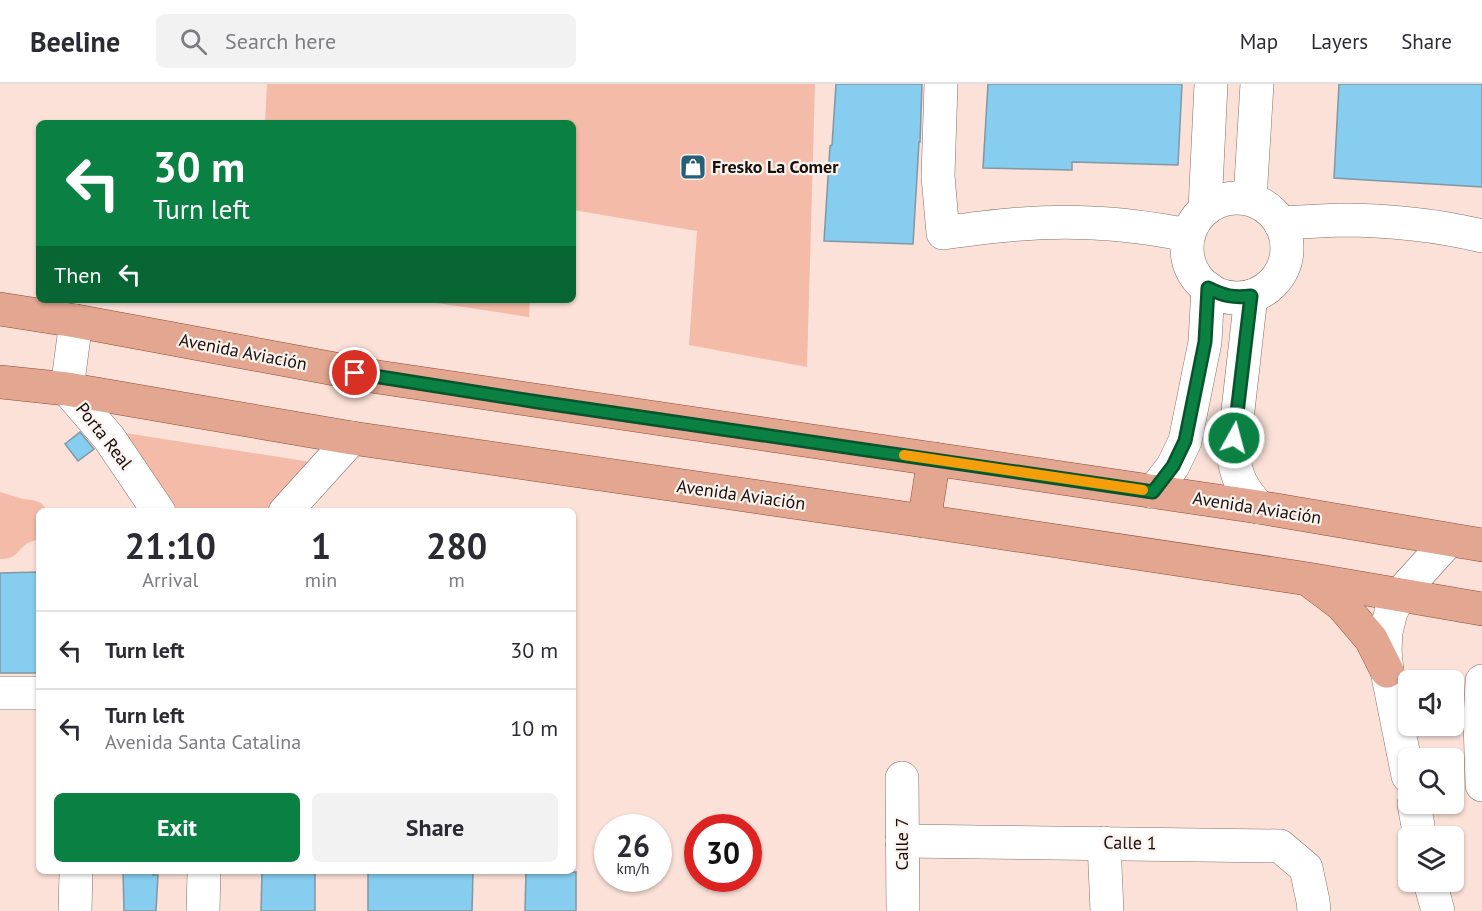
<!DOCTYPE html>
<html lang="en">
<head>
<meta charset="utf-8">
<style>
  body { margin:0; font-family:"PT Sans",sans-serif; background:#f2f2f3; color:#2b2b33; height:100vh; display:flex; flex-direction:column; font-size:22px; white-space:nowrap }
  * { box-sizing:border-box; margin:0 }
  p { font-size:20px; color:#7c7c81 }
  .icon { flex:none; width:33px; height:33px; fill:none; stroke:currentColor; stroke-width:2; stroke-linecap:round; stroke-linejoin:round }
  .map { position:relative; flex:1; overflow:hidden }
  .details { position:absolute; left:36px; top:424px; width:540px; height:366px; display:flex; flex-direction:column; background:#fff; border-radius:9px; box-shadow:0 2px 4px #0004 }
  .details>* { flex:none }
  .guide { position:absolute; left:36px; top:36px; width:540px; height:183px; border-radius:9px; box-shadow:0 2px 4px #0004; background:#0b8043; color:#fff; overflow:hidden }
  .tools { position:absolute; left:1398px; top:586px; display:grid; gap:12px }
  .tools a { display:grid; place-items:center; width:66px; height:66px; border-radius:9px; background:#fff; box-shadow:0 2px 4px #0004; font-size:30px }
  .speed { position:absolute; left:594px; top:730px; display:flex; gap:12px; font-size:30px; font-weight:700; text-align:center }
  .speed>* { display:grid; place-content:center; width:78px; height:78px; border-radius:50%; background:#fff; box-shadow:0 2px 4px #0004; line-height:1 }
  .speed small { font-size:15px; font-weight:400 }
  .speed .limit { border:9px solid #d22; background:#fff; color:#111 }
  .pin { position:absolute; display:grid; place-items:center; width:51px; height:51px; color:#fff; margin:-26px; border:3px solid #fff; border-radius:50%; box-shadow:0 2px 6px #0007 }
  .me { position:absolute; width:66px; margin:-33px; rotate:7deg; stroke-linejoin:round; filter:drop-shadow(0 0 4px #0008) }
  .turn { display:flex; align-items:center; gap:21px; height:126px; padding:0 18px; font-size:27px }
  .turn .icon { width:78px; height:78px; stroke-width:2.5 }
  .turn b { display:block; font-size:42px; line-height:51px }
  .then { display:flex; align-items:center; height:57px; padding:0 18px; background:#0003; gap:12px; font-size:22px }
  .eta { display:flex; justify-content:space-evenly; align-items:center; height:102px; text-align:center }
  .eta b { font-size:36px; font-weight:600; line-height:42px }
  .action { display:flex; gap:12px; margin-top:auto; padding:12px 18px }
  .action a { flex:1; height:69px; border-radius:9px; background:#0b8043; color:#fff; font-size:24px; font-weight:600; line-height:69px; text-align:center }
  .action a+a { background:#f2f2f3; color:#2b2b33 }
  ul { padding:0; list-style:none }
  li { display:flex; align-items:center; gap:18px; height:78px; padding:0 18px; border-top:2px solid #e1e1e2 }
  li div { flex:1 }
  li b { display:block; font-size:22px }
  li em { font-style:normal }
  header { display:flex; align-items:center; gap:36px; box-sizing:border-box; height:84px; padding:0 30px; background:#fff; border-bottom:2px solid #e1e1e2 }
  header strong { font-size:28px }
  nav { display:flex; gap:33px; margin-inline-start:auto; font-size:21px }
  .search { width:420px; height:54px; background:#f2f2f3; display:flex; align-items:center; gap:15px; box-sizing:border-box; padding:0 21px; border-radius:9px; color:#7c7c81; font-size:22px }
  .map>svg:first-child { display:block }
</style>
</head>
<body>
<header>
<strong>Beeline</strong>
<div class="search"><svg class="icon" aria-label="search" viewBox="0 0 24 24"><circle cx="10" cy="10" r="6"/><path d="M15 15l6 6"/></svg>Search here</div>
<nav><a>Map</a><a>Layers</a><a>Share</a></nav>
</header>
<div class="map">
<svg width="1482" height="827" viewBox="0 0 1482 827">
  <rect width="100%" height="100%" fill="#fbe1d8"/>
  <g fill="#f4bba8">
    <polygon points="267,0 815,0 807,283 689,261 697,147 573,126 573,39 265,39"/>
    <polygon points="417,216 530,216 529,233"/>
    <polygon points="125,349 311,378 279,427 172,427"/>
    <path d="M0,408L23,415L33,416L41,419L48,427L39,428V456C16,458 22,476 0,475Z"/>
  </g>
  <g fill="#86cdef" stroke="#8197a3" stroke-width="1.5">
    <polygon points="836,0 922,0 920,58 919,58 913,160 824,157 830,62 832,61"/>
    <polygon points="988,0 1182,0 1178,81 1072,78 1072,86 983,84"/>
    <polygon points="1339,0 1482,0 1482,103 1334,94"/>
    <polygon points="80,348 94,365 78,377 65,360"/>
    <polygon points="39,488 39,589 0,589 0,489"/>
    <polygon points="123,788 153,788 153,791 158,791 156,827 124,827"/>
    <polygon points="262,788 315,788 315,827 261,827"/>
    <polygon points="368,788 473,788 472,827 368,827"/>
    <polygon points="526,788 576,788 576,827 525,827"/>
  </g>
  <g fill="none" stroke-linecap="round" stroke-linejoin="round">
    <defs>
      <g id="minor">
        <path d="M941,0L938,92L943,149C992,142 1042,136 1092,139C1124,140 1156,145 1188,151"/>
        <circle cx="1237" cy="164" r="50"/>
        <polyline points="1250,115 1257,0"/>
        <polyline points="1205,125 1211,0"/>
        <path d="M1280,139C1300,138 1320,137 1340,136C1387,136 1436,141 1482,152"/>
        <path d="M1251,212L1233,370C1237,396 1242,403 1258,423"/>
        <polyline points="76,237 67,305 109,354 159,428"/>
        <polyline points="1153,408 1173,382 1185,357 1205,258 1208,204"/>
        <polyline points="285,428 352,354"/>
        <polyline points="1482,597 1480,636 1482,701"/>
        <polyline points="0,609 39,609"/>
        <polyline points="1408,692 1387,587 1385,566 1386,548 1391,528 1400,510 1449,456"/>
        <polyline points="902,694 903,827"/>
        <polyline points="1414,720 1420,753"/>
        <polyline points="902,757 1280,762 1306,784 1313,817 1314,827"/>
        <polyline points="1104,759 1107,827"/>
        <polyline points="1430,798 1438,827"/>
        <polyline points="75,827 76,788"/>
        <polyline points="203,827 204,788"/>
      </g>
      <g id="major">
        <polyline points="0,225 76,237 378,293 1258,423 1482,461"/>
        <polyline points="0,298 67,305 352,354 924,437 1308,495 1482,525"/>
        <polyline points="924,437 934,375"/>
        <polyline points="1310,497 1342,521 1371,555 1387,587"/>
      </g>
    </defs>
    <use href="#minor" stroke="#856f67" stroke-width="34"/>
    <use href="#major" stroke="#904a33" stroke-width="34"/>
    <use href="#minor" stroke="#fff" stroke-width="33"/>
    <use href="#major" stroke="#e3a691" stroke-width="33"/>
  </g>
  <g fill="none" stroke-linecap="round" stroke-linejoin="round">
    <defs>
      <path id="route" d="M355,289L538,318L1153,408L1173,382L1185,357L1205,258L1208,204C1224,212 1233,214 1251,212L1234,354"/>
    </defs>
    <use href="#route" stroke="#07532c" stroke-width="15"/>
    <use href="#route" stroke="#0b8043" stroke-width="10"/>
    <polyline stroke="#f59e0b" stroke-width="10" points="904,371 1143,406"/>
  </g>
  <defs>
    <symbol id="shop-square" viewBox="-11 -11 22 22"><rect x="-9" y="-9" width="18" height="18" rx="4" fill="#255f78" stroke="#fcf2ee"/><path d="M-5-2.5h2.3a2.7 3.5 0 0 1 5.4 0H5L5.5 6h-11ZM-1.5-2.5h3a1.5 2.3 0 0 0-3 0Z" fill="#fff"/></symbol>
  </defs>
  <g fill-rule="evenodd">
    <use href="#shop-square" x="678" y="68" width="30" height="30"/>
  </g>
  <g text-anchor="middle" stroke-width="4.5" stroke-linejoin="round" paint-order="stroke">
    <g font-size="18" font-weight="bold" fill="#19100d" stroke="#fcf2ee" text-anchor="start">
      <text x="712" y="89">Fresko La Comer</text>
    </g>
    <g font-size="18" fill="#19100d" stroke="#fcf2ee">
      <text transform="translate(243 268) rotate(11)" y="6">Avenida Aviación</text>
      <text transform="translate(104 352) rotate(52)" y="6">Porta Real</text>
      <text transform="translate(741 411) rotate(8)" y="6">Avenida Aviación</text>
      <text transform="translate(1257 424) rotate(9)" y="6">Avenida Aviación</text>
      <text transform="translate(1130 759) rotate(1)" y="6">Calle 1</text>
      <text transform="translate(902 760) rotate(-90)" y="6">Calle 7</text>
    </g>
  </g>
</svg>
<div class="tools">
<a><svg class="icon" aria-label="sound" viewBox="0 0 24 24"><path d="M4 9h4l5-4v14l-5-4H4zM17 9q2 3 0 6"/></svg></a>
<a><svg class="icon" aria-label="search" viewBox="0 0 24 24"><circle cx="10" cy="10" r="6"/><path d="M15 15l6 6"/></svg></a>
<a><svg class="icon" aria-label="layers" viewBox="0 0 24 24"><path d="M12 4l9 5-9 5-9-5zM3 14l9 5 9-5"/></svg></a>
</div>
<div class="speed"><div>26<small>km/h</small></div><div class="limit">30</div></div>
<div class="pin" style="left:355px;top:289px;background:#d93025"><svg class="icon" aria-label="arrive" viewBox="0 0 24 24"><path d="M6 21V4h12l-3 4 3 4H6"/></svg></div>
<svg class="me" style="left:1234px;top:354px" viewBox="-20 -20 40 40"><circle r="17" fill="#0b8043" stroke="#fff" stroke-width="3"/><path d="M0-11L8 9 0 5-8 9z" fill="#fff"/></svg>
<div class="guide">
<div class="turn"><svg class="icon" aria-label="left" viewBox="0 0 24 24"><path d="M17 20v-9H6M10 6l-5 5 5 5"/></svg><div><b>30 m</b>Turn left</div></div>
<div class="then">Then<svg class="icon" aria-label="left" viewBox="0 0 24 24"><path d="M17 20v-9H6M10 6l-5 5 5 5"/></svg></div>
</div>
<section class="details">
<div class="eta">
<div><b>21:10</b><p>Arrival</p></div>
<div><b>1</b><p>min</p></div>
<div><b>280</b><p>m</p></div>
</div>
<ul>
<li><svg class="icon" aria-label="left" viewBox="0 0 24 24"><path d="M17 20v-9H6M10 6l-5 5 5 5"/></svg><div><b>Turn left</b></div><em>30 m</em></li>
<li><svg class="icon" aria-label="left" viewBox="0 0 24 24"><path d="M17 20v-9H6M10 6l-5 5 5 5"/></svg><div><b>Turn left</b><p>Avenida Santa Catalina</p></div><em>10 m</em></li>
</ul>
<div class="action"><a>Exit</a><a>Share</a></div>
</section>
</div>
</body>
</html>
